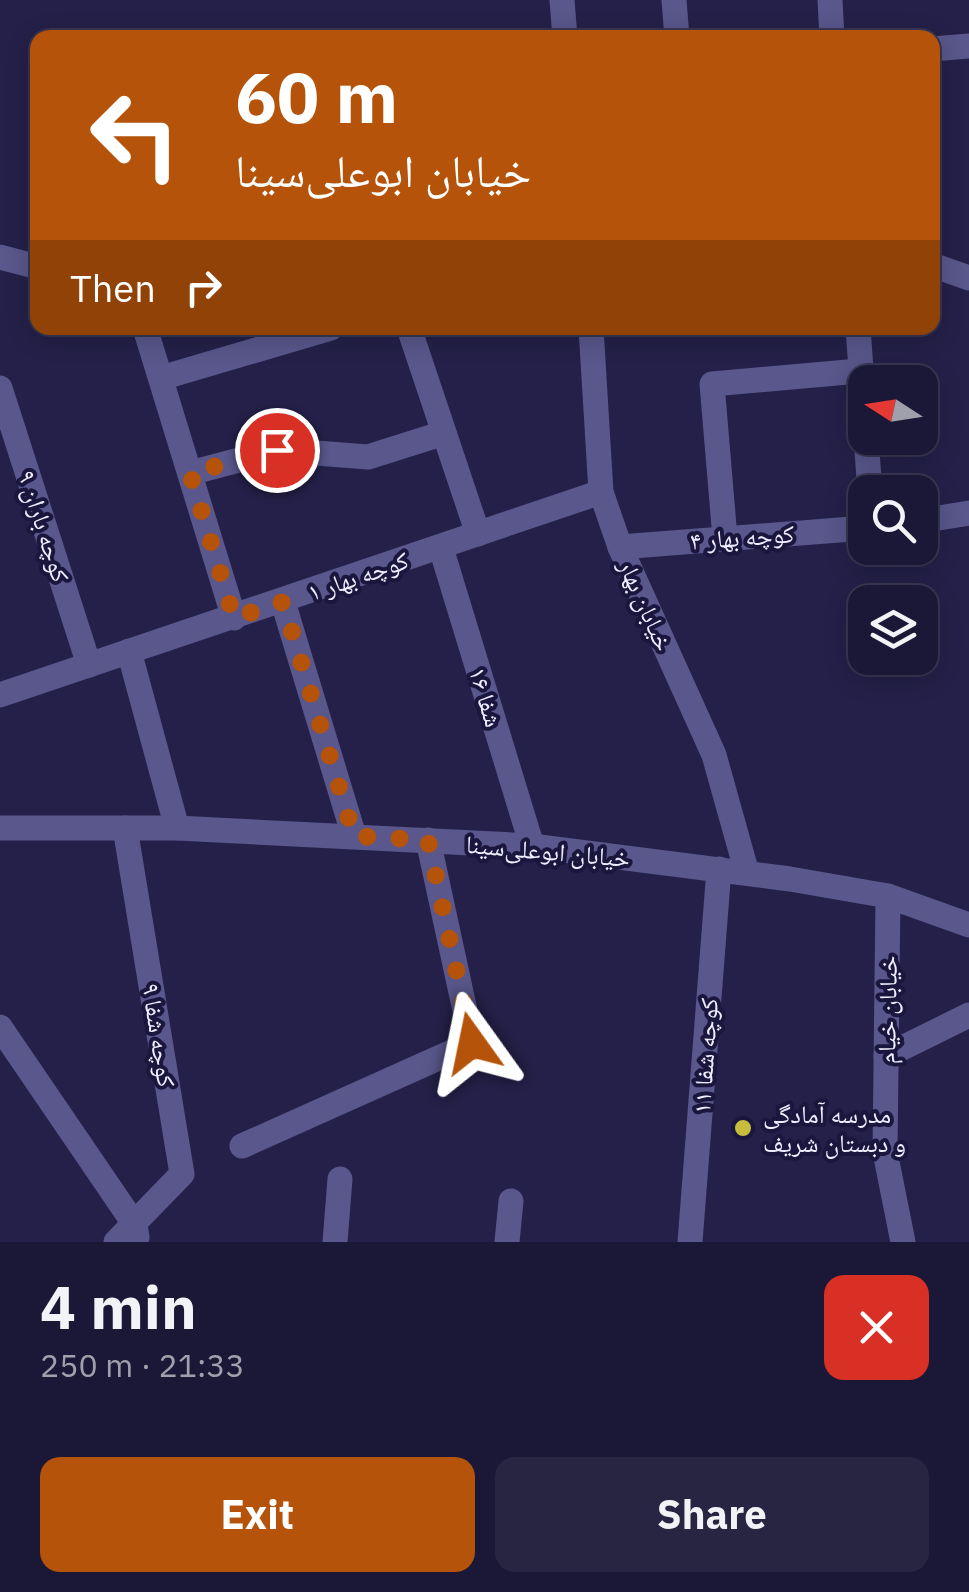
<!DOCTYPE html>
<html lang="en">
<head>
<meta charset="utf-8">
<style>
  body { margin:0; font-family:"IBM Plex Sans","Noto Naskh Arabic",sans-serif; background:#282542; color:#f1f3f6; height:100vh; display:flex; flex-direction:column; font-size:38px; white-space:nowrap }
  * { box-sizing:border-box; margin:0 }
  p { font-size:32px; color:#a0a0ad }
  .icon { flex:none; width:55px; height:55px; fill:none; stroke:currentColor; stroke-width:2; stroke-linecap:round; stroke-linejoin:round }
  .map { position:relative; height:1242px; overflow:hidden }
  .panel { display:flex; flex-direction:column; background:#1b1837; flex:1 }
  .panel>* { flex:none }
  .hud { position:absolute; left:30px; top:30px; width:910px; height:305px; border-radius:20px; box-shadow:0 5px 25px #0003,0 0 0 2px #393752; background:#b45309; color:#fff; overflow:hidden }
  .needle { width:65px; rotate:282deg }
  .tools { position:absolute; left:848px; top:365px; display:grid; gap:20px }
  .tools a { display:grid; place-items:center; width:90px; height:90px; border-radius:20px; background:#1b1837; box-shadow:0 5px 25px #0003,0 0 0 2px #393752; font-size:50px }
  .pin { position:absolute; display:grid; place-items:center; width:85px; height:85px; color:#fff; margin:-42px; border:5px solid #fff; border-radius:50%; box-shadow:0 2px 10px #0007 }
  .me { position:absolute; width:110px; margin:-55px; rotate:348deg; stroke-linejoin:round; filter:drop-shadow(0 0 8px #0008) }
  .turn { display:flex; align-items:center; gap:35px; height:210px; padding:0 40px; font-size:45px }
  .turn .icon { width:130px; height:130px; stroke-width:2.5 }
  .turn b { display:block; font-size:70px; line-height:85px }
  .then { display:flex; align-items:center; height:95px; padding:0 40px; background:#0003; gap:20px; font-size:38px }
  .round { display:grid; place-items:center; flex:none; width:105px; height:105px; border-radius:20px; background:#282542 }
  .summary { display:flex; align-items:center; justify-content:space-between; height:170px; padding:0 40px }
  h1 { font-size:60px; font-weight:800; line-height:75px }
  .button { display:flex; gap:20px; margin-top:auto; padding:20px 40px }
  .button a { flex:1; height:115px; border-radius:20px; background:#b45309; color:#fff; font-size:40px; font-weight:800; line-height:115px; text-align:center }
  .button a+a { background:#282542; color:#f1f3f6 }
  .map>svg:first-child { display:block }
</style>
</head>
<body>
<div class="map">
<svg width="969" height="1242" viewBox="0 0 969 1242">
  <rect width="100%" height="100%" fill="#242049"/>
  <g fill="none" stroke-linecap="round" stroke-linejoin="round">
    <g stroke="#59578b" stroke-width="25">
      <polyline points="562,0 565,38"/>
      <polyline points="674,0 677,38"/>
      <polyline points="830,0 832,38"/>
      <polyline points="932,49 969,46"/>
      <polyline points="0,257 38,267"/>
      <polyline points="932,265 969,278"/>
      <polyline points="145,328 234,618"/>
      <polyline points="409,328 478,534"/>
      <polyline points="591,328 601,492 620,547 714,755 747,873"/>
      <polyline points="858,328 870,492"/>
      <polyline points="161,378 331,328"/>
      <polyline points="0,388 89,665"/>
      <polyline points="190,473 277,450 368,457 444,433"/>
      <polyline points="920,521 969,513"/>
      <polyline points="725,538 712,384 859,371"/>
      <polyline points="620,547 865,528"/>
      <polyline points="441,548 532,846"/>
      <polyline points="283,602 354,836"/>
      <polyline points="129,651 177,828"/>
      <polyline points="0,695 601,492"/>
      <polyline points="0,828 177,828 532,846 790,879 888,896 969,925"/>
      <polyline points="888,896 885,1152 903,1242"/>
      <polyline points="0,1027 135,1225 137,1237"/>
      <polyline points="886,1056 969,1015"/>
      <polyline points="242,1146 472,1043 428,840"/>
      <polyline points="116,1242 182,1174 125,828"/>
      <polyline points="335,1242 340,1179"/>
      <polyline points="507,1242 511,1201"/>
      <polyline points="690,1242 719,869"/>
    </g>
  </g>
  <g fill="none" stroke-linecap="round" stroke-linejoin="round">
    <polyline stroke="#b45309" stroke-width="18" stroke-dasharray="0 32.4" points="277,450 190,473 234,618 283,602 354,836 428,840 472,1043"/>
  </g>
  <circle fill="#c6bc3d" stroke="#1b163e" stroke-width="4" cx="743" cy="1128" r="10"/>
  <g text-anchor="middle" stroke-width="8" stroke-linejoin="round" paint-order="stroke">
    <g font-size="25" fill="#eef" stroke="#1b163e">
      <text transform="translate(44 526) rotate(72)" y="9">کوچه باران ۹</text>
      <text transform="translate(742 537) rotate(-4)" y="9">کوچه بهار ۴</text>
      <text transform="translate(358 576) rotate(-19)" y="9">کوچه بهار ۱</text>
      <text transform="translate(646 605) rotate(66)" y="9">خیابان بهار</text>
      <text transform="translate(486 697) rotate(73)" y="9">شفا ۱۶</text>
      <text transform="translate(548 851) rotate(5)" y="9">خیابان ابوعلی‌سینا</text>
      <text transform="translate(887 1010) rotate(-89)" y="9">خیابان خیام</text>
      <text transform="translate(159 1035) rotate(81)" y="9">کوچه شفا ۹</text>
      <text transform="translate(705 1056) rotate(-86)" y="9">کوچه شفا ۱۱</text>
    </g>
    <g font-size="25" fill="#eef" stroke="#1b163e" text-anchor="start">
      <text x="763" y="1123">مدرسه آمادگی<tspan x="763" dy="29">و دبستان شریف</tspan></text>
    </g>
  </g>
</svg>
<div class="tools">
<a><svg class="needle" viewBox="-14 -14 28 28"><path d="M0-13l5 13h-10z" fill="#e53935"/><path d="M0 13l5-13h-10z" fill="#a0a0ad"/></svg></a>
<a><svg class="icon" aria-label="search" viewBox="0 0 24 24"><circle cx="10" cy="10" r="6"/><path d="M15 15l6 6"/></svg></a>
<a><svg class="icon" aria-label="layers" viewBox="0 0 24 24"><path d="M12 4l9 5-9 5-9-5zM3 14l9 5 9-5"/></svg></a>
</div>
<div class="pin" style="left:277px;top:450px;background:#d93025"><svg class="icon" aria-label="arrive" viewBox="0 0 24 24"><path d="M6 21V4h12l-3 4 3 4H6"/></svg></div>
<svg class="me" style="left:472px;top:1043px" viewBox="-20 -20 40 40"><path d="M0-17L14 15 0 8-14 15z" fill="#b45309" stroke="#fff" stroke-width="4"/></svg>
<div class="hud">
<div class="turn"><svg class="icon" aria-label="left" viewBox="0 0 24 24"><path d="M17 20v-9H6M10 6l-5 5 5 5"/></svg><div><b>60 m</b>خیابان ابوعلی‌سینا</div></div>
<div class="then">Then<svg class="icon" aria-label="right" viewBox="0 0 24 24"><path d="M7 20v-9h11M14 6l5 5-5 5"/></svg></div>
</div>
</div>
<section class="panel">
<div class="summary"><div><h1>4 min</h1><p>250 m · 21:33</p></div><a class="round" style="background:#d93025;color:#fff"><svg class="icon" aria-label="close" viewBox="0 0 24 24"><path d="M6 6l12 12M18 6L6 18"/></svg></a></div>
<div class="button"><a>Exit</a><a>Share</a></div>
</section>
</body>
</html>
